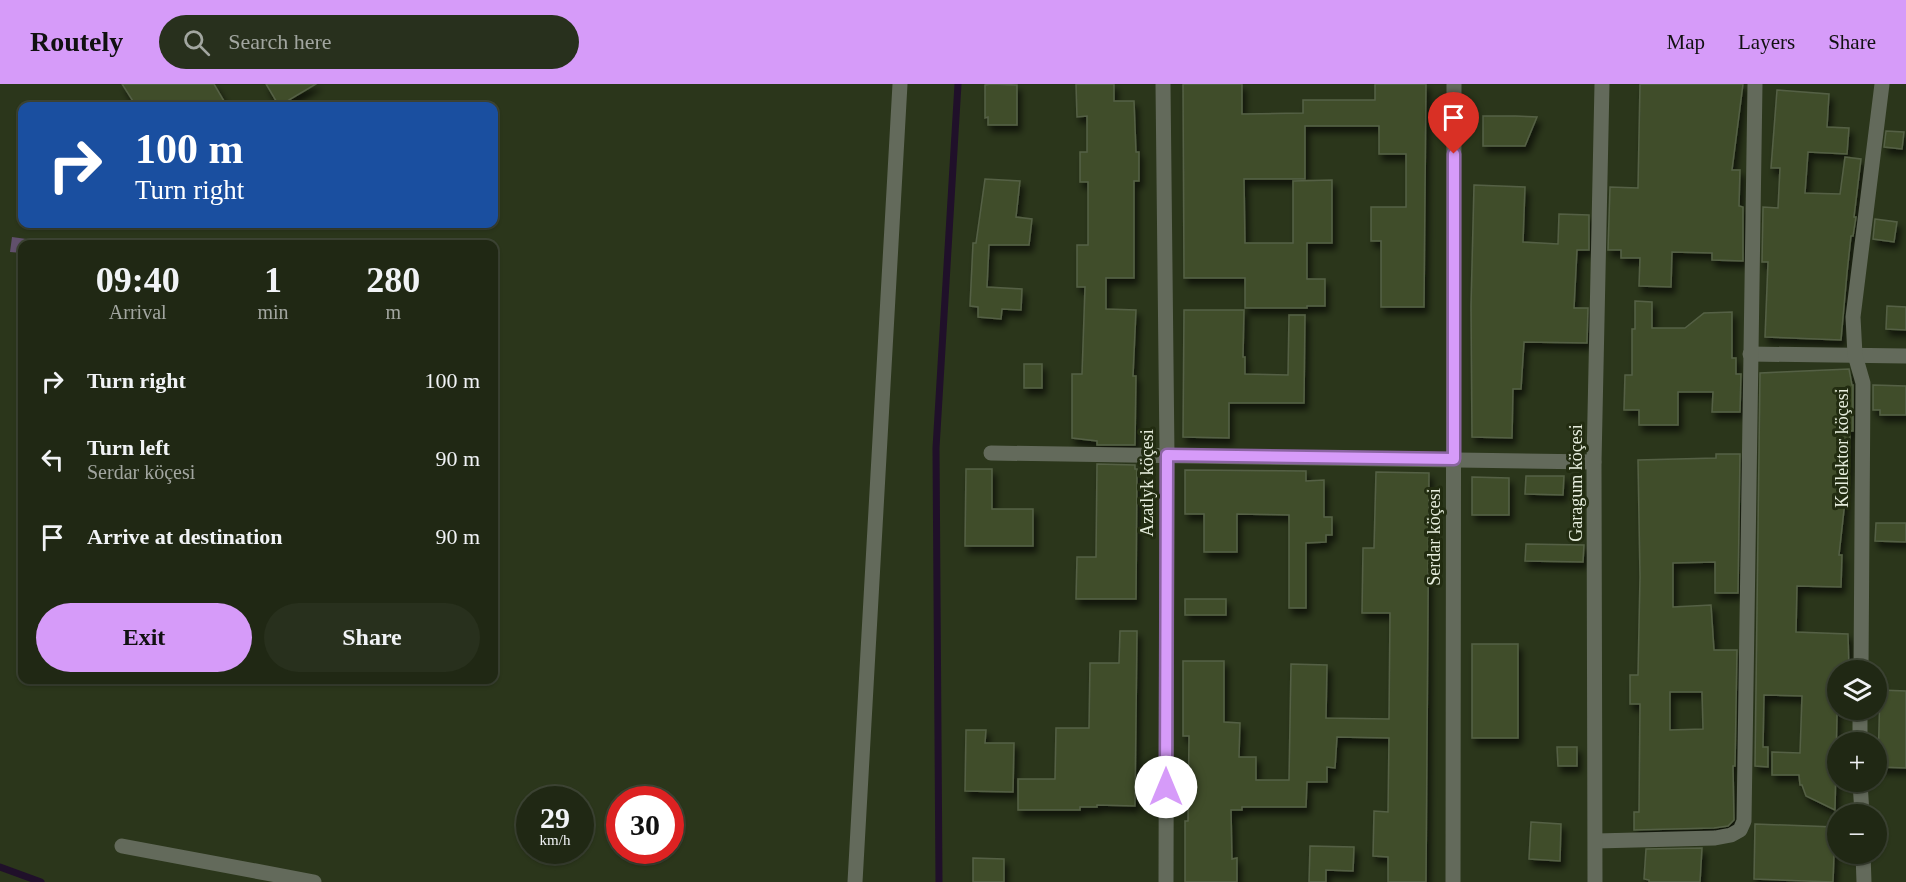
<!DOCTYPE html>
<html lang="en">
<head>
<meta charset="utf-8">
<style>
  body { margin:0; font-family:Georgia,serif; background:#28301d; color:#f1f3f6; height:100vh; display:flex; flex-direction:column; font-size:22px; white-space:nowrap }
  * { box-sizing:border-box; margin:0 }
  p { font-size:20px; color:#a2a6a0 }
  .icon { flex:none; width:33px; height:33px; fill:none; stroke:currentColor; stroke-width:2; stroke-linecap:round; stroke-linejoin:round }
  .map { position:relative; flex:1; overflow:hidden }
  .drawer { position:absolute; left:18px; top:156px; width:480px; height:444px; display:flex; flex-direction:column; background:#202814; border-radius:12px; box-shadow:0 2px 4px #0004,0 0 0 2px #3d4434 }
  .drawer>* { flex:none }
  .banner { position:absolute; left:18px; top:18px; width:480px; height:126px; border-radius:12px; box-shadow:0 2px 4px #0004,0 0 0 2px #3d4434; background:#1a4fa0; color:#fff; overflow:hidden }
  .fabs { position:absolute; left:1827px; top:576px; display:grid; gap:12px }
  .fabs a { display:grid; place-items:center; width:60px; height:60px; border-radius:50%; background:#202814; box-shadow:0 2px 4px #0004,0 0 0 2px #3d4434; font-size:30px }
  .speed { position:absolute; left:516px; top:702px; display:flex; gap:12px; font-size:30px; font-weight:700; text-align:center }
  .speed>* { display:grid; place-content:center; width:78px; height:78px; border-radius:50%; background:#202814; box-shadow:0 2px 4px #0004,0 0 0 2px #3d4434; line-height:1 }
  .speed small { font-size:15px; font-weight:400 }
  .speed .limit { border:9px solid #d22; background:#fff; color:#111 }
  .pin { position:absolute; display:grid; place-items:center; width:51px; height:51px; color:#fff; margin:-62px -26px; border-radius:50% 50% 50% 0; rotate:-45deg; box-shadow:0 0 6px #0007 }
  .pin .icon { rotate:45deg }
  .me { position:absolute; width:66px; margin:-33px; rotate:0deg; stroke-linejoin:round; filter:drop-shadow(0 0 4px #0008) }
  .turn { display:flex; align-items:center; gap:21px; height:126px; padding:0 18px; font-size:27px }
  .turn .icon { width:78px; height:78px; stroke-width:2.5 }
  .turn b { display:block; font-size:42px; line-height:51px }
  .eta { display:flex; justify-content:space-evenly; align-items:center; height:102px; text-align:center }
  .eta b { font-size:36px; font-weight:700; line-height:42px }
  .cta { display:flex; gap:12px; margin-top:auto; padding:12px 18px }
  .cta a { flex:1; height:69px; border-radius:36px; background:#d69bf9; color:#111; font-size:24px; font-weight:700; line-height:69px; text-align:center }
  .cta a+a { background:#28301d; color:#f1f3f6 }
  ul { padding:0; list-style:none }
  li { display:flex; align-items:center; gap:18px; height:78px; padding:0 18px }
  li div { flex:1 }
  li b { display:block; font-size:22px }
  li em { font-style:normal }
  header { display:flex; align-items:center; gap:36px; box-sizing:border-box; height:84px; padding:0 30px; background:#d69bf9; color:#111 }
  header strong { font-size:28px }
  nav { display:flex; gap:33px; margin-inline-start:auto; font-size:21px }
  .search { width:420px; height:54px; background:#28301d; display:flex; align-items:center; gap:15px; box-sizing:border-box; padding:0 21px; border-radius:33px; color:#a2a6a0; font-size:22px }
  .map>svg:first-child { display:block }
</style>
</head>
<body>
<header>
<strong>Routely</strong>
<div class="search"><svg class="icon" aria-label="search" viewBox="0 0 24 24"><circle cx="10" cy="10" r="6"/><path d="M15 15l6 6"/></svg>Search here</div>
<nav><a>Map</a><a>Layers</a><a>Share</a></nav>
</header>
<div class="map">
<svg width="1906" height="798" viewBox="0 0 1906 798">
  <defs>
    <filter id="shadow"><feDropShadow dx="3.5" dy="6" stdDeviation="3" flood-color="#0009"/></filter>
  </defs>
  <rect width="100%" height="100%" fill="#2b361b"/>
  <polygon fill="#61506c" points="12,153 63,160 22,160 22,169 10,168"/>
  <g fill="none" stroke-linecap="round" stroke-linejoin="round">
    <g stroke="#20102a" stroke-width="7">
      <polyline points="0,783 41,798"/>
      <polyline points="939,798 936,364 958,0"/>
    </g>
  </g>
  <g fill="#404d2c" stroke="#556145" stroke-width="1.5" fill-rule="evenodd" filter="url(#shadow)">
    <polygon points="122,0 214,0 227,22 136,22"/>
    <polygon points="266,0 316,0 279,22"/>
    <polygon points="991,0 1017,1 1017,41 988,41 988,33 985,34 985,1"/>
    <polygon points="1076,0 1114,0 1114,17 1134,17 1136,68 1139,68 1139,97 1134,97 1134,194 1106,194 1106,225 1136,226 1133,292 1136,292 1135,361 1097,361 1097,357 1072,354 1072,290 1082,290 1085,203 1077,203 1077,161 1088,161 1088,98 1080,98 1080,68 1087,68 1087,32 1077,33"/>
    <polygon points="1183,0 1242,0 1242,30 1303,29 1303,16 1375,16 1375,0 1426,0 1424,223 1381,223 1381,157 1371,157 1371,123 1406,123 1406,70 1379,70 1379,42 1305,42 1305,95 1244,95 1245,159 1293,159 1293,97 1332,96 1332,159 1307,159 1307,195 1325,195 1325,222 1307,222 1307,224 1245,224 1245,194 1184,194"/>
    <polygon points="1640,0 1743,0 1732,86 1740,86 1739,122 1743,123 1743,177 1712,176 1712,169 1672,168 1671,203 1639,202 1640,174 1621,174 1621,166 1608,166 1610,103 1638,104"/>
    <polygon points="1777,6 1829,10 1827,43 1849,44 1847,70 1808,68 1805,109 1840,110 1845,73 1861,75 1854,133 1856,133 1853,152 1851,152 1847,189 1841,256 1765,253 1768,178 1762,178 1763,123 1778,124 1780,84 1771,84"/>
    <polygon points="1483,32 1515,32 1537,33 1525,62 1483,62"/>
    <polygon points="1886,47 1904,48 1902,65 1884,63"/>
    <polygon points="985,95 1020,97 1016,133 1032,135 1029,161 989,161 987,203 1022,205 1021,226 1002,225 1001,235 978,233 978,223 970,222 973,159 976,159"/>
    <polygon points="1474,101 1525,103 1523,158 1558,160 1559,130 1589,131 1589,166 1577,166 1574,224 1588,224 1587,259 1524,258 1521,305 1513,305 1512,354 1472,353 1471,222"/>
    <polygon points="1875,135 1897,138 1894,158 1873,155"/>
    <polygon points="1635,217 1652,218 1652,244 1685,244 1704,229 1732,228 1732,274 1736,274 1736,290 1741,290 1740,328 1712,328 1713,308 1678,308 1678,341 1639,341 1639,326 1624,326 1625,291 1632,291 1632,245 1635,245"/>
    <polygon points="1887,222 1906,223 1906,246 1886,245"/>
    <polygon points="1184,226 1244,226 1243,273 1245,273 1245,290 1288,291 1289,231 1305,231 1304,319 1229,319 1229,354 1183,353"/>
    <rect x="1024" y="280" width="18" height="24"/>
    <polygon points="1849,285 1852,301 1853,301 1853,347 1850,347 1849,381 1839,471 1842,471 1841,503 1797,502 1796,548 1848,550 1849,586 1838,586 1835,726 1806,712 1802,701 1800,701 1799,691 1772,691 1772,668 1800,669 1802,612 1764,611 1763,663 1768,663 1768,683 1755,682 1760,289"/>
    <polygon points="1873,301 1906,302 1906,331 1880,331 1880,326 1873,326"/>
    <path d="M1716,370H1740L1738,509H1715V478L1673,479V523L1711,521L1714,566H1737L1735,682H1733L1734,736L1728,742L1714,744L1634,746V728H1639L1640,620H1630V591H1638L1640,493L1638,376L1716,374ZM1670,608H1702L1703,645L1670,646Z"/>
    <polygon points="1097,380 1135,381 1135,385 1137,385 1136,515 1076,515 1077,473 1096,473"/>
    <polygon points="966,385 992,385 992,425 1033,425 1033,462 965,462"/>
    <polygon points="1185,386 1306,387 1306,397 1324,396 1324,433 1332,433 1332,451 1326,451 1326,458 1306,459 1306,524 1289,524 1289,431 1237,430 1237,468 1204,468 1204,430 1185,430"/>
    <polygon points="1376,388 1429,389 1426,798 1388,798 1388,773 1373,772 1374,727 1388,728 1389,654 1337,653 1335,684 1327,683 1327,698 1307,698 1306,723 1242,723 1242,726 1231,726 1232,775 1237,774 1237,798 1185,798 1185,737 1188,737 1189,652 1183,652 1183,577 1224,577 1224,638 1240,639 1239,673 1256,673 1256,696 1289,696 1291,580 1327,581 1326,634 1389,635 1390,529 1362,529 1363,464 1374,464"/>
    <polygon points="1526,392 1564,392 1563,411 1525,410"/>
    <polygon points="1472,393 1509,394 1509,431 1472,431"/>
    <polygon points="1876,439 1906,439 1906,458 1875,457"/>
    <polygon points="1526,460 1584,461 1583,478 1525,477"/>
    <rect x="1185" y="515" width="41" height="16"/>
    <polygon points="1120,547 1137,547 1135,722 1097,721 1097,723 1080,723 1080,726 1018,726 1018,695 1055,695 1056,644 1089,644 1090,579 1119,579"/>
    <rect x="1472" y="560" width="46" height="94"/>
    <polygon points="1880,606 1906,607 1906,684 1878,683"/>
    <polygon points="966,646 986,646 985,659 1014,659 1013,708 965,707"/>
    <polygon points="1557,663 1577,663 1577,682 1558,682"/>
    <polygon points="1531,738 1561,740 1560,777 1529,775"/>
    <polygon points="1755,740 1835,743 1833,798 1754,795"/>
    <polygon points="1310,762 1354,763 1353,787 1326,786 1326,798 1309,798"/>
    <polygon points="1702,764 1700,798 1649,798 1649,796 1644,795 1646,765"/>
    <polygon points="973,774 1004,775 1004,798 973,798"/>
  </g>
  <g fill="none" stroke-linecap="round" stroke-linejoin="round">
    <g stroke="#636a5b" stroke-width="15">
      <polyline points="1163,0 1167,371 1166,798"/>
      <polyline points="1750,270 1906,272"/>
      <polyline points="991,369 1594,378"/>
      <polyline points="1861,586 1863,299 1855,271 1853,233 1882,0"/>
      <polyline points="1860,658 1860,626"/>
      <polyline points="1860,698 1862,730"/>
      <polyline points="1596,757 1715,754 1731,751 1740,746 1744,737 1755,0"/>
      <polyline points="122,762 314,798"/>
      <polyline points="1863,770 1864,798"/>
      <polyline points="855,798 900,0"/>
      <polyline points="1453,798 1454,0"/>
      <polyline points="1595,798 1594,378 1602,0"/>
    </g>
  </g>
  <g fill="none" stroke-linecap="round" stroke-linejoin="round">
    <defs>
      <polyline id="route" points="1166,703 1167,371 1454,375 1454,70"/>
    </defs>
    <use href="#route" stroke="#8b65a2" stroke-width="15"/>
    <use href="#route" stroke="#d69bf9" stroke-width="10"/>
  </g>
  <g text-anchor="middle" stroke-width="6" stroke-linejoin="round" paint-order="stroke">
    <g font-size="18" fill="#e6eddd" stroke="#222c11">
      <text transform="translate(1842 364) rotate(-90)" y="6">Kollektor köçesi</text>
      <text transform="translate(1147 399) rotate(-90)" y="6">Azatlyk köçesi</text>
      <text transform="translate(1576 399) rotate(-90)" y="6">Garagum köçesi</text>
      <text transform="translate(1434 453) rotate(-90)" y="6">Serdar köçesi</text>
    </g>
  </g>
</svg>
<div class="fabs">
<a><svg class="icon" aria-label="layers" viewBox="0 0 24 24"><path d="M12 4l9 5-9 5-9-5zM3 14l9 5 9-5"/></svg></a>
<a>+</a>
<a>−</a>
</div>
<div class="speed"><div>29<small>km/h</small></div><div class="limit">30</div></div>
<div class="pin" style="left:1454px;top:70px;background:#d93025"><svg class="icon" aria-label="arrive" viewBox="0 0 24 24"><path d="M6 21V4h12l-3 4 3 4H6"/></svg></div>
<svg class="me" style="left:1166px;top:703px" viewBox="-20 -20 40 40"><circle r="19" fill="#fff"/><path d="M0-13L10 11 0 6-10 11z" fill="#d69bf9"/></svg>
<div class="banner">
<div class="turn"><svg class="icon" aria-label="right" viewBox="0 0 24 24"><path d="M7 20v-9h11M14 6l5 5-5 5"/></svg><div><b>100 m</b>Turn right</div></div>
</div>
<section class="drawer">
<div class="eta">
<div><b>09:40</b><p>Arrival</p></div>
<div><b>1</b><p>min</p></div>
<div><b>280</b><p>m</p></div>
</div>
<ul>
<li><svg class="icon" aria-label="right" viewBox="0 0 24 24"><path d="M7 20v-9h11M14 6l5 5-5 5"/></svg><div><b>Turn right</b></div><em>100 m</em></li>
<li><svg class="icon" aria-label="left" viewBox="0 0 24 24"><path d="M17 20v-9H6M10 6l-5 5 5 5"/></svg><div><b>Turn left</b><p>Serdar köçesi</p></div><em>90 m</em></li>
<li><svg class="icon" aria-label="arrive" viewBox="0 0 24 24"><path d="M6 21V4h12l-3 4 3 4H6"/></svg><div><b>Arrive at destination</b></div><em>90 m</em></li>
</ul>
<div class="cta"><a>Exit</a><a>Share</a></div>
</section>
</div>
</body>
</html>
